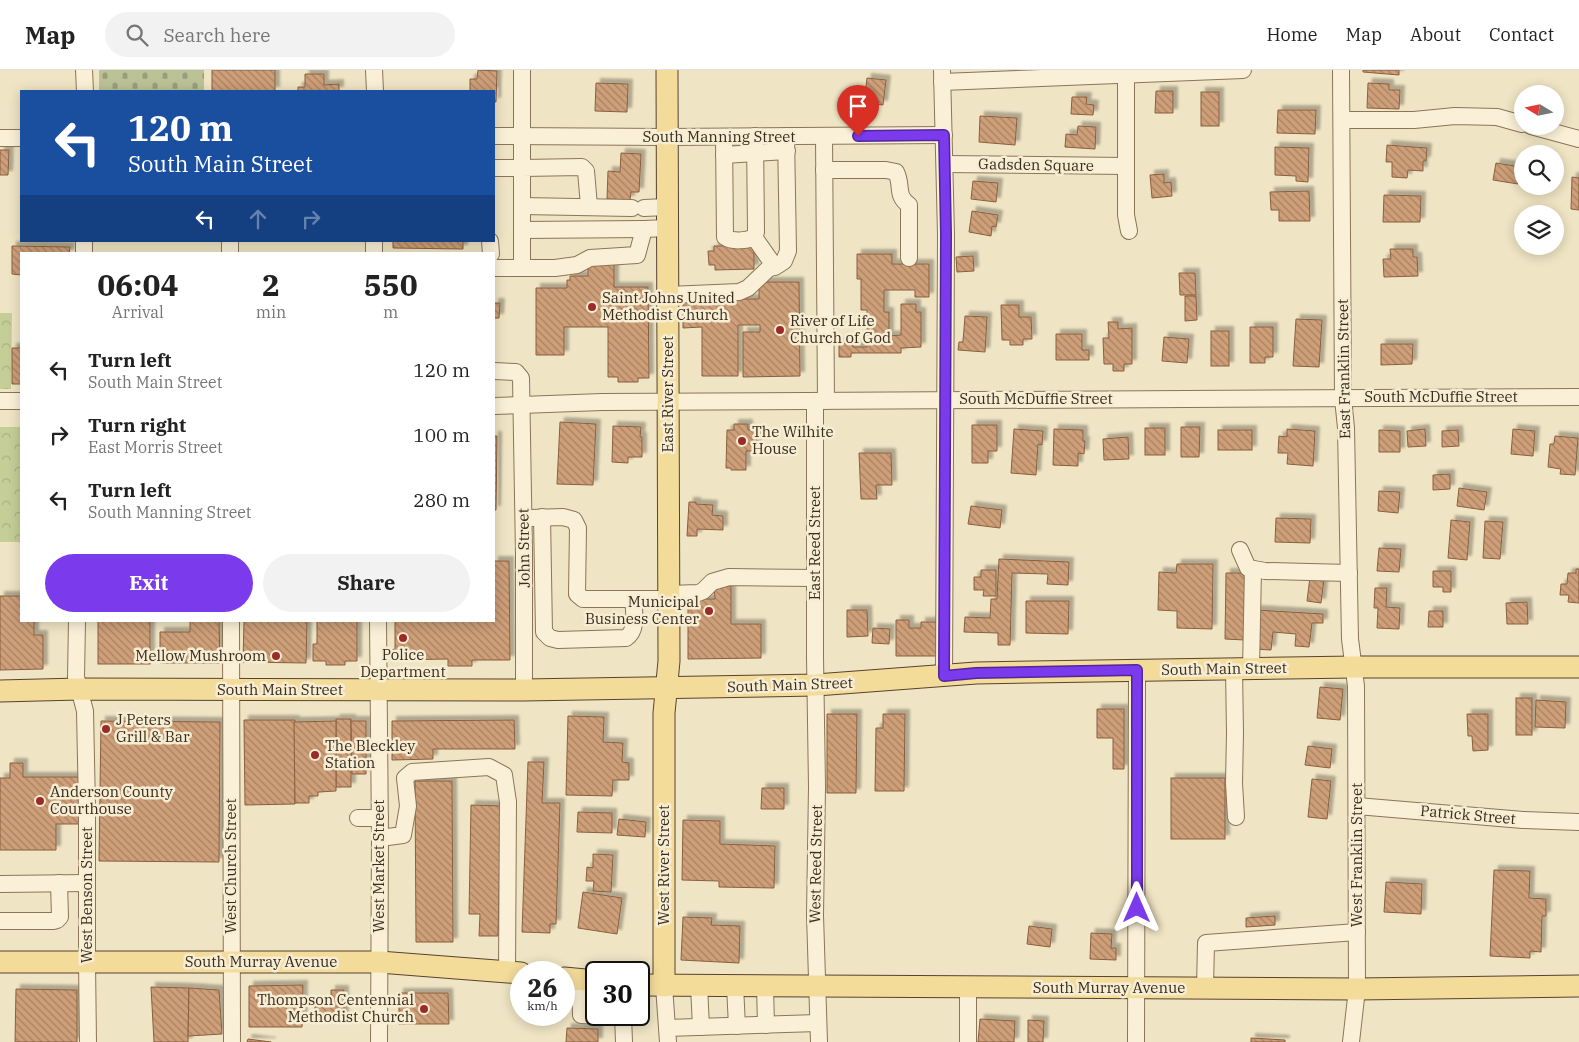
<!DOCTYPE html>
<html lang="en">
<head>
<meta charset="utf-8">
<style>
  body { margin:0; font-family:"IBM Plex Serif",serif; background:#f2f2f2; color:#222; height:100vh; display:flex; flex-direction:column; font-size:19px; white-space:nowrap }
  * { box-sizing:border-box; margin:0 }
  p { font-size:16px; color:#767676 }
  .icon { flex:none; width:28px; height:28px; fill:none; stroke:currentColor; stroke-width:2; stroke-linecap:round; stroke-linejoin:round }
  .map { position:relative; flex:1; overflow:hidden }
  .details { position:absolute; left:20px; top:182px; width:475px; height:370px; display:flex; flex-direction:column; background:#fff; border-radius:0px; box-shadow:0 2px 12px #0003 }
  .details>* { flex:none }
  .banner { position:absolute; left:20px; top:20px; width:475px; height:152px; border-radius:0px; box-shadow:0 2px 12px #0003; background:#1a4fa0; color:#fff; overflow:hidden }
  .needle { width:32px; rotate:280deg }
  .fabs { position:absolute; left:1514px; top:15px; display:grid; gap:10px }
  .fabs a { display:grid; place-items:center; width:50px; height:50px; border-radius:50%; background:#fff; box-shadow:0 2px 12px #0003; font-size:25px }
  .speed { position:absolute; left:510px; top:891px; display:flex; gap:10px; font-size:25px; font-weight:700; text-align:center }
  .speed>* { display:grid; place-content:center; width:65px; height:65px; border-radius:50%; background:#fff; box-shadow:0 2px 12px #0003; line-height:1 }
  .speed small { font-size:12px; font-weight:400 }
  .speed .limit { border:2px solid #111; border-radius:8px; background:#fff; color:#111 }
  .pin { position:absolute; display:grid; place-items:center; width:42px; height:42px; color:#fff; margin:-51px -21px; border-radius:50% 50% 50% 0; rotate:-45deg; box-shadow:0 0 5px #0007 }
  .pin .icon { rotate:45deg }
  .me { position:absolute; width:55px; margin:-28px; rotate:0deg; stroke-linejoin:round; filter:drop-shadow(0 0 4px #0008) }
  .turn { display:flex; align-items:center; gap:18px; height:105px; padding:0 25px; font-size:22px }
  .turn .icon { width:65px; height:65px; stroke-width:2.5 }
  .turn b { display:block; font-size:35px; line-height:42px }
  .lanes { display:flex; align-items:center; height:48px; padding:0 25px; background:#0003; justify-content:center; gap:25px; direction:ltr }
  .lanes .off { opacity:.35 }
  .eta { display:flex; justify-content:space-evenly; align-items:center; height:85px; text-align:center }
  .eta b { font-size:30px; font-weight:700; line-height:35px }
  .cta { display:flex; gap:10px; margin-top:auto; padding:10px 25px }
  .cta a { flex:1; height:58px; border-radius:30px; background:#7c3aed; color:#fff; font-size:20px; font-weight:700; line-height:58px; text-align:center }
  .cta a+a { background:#f2f2f2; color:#222 }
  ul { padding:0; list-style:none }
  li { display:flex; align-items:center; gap:15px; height:65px; padding:0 25px }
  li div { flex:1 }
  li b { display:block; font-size:19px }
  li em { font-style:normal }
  header { display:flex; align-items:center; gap:30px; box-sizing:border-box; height:70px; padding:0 25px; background:#fff; border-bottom:1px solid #e0e0e0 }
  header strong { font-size:24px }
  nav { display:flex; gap:28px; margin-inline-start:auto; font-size:18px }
  .search { width:350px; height:45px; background:#f2f2f2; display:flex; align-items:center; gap:12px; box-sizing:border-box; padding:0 18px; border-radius:28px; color:#767676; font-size:19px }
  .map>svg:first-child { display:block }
</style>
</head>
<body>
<header>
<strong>Map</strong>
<div class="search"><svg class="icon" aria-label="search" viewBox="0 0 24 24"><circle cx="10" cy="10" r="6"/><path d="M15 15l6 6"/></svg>Search here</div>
<nav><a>Home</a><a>Map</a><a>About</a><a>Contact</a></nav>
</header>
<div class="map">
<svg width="1579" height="972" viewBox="0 0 1579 972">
  <defs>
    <pattern id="cemetery-stones" width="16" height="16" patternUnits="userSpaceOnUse" patternTransform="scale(1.25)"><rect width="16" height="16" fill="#bbc296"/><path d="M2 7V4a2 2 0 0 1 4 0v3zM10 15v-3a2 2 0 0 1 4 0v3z" fill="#999e7a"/></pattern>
    <pattern id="park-crowns" width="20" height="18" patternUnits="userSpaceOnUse" patternTransform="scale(1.25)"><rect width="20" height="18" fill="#c5ce97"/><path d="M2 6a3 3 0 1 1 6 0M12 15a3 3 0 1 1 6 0" fill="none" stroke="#aab182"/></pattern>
    <pattern id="building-back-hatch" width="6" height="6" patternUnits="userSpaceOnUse" patternTransform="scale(1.25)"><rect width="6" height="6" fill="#ce9f78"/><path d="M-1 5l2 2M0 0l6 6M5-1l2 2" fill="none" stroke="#a88262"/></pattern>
    <filter id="shadow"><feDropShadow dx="4.5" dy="-4.5" stdDeviation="1" flood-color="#0004"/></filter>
  </defs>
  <rect width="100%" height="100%" fill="#efe4c3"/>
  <rect fill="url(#cemetery-stones)" x="99" y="0" width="105" height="21"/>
  <g fill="url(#park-crowns)">
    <polygon points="0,243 12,243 11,319 0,319"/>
    <rect x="0" y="357" width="21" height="115"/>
  </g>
  <g fill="url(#building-back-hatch)" stroke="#8a5f3e" filter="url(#shadow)">
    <rect x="212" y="0" width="63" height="21"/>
    <polygon points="478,0 497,1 496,32 494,32 494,21 470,21 470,9 477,9"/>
    <polygon points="1363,0 1399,0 1399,5 1363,2"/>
    <polygon points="305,4 324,4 324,15 339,14 339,21 298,21 298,17 305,17"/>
    <polygon points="867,8 886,10 883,35 864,33"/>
    <polygon points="596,13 628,14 627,42 595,41"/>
    <polygon points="1368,13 1389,14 1389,20 1400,20 1399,39 1367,38"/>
    <polygon points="1156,21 1173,21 1173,43 1155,43"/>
    <rect x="1201" y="22" width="18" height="34"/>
    <polygon points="1072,27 1087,27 1086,34 1094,35 1093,45 1071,44"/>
    <polygon points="1278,40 1316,40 1315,64 1277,63"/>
    <polygon points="980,46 1017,48 1015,75 979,72"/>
    <polygon points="1078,56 1096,57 1095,79 1065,77 1066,64 1077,65"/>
    <polygon points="1387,75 1427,78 1426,91 1423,91 1423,101 1408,100 1407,108 1392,107 1392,92 1386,92"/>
    <polygon points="1275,77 1309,78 1308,112 1296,111 1296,106 1275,105"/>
    <polygon points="0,80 9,80 8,105 0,105"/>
    <polygon points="621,83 641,84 639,122 631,122 630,130 607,129 608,101 620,102"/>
    <polygon points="1496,93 1521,97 1518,114 1493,110"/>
    <polygon points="1164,104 1164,113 1171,112 1172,126 1152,128 1150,105"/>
    <polygon points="1572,107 1579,108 1579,140 1571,139"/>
    <polygon points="973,111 998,113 996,132 971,129"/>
    <polygon points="1309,121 1310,151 1279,151 1279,140 1271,140 1270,122"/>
    <polygon points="1384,125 1421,126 1420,152 1383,152"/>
    <polygon points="972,141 998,145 996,157 992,156 991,166 969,162"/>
    <polygon points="393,171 463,171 463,179 393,178"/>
    <polygon points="12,176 70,177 69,184 21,184 21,205 12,204"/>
    <polygon points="714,176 754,176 754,199 715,200 715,195 709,195 708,181 714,181"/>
    <polygon points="1390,179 1413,179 1413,187 1417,187 1418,206 1384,207 1383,189 1391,189"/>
    <polygon points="857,184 892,184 892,194 929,194 929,227 915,227 915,220 884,220 884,242 889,242 889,266 901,265 901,234 916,234 916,242 921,242 921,277 901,278 901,283 851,283 851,287 839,287 839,273 853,273 853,277 867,277 867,240 861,240 861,209 857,209"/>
    <polygon points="973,186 974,201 957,202 956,187"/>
    <polygon points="614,193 614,217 648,217 649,308 638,308 638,312 618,312 618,307 608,307 608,257 564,257 564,285 536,285 536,218 567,218 567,210 570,210 570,206 588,206 588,194"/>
    <polygon points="1179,203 1195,203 1196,225 1180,225"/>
    <polygon points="759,212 799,212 800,306 743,307 743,262 760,262 760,255 738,255 738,306 702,306 702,257 683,258 683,229 759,229"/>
    <polygon points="1185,226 1196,226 1197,250 1185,251"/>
    <polygon points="494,233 500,233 499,248 494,248"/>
    <polygon points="1001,235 1019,235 1019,247 1031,247 1032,269 1023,269 1023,275 1010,275 1010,270 1002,270"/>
    <polygon points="965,246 987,247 985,282 958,280 959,272 963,272"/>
    <polygon points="1296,249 1322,250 1319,297 1293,296"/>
    <polygon points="1108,252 1118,252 1118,259 1132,258 1132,294 1124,294 1124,301 1113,301 1113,294 1104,294 1103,268 1109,268"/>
    <polygon points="1250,257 1273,257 1273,287 1265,287 1265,293 1250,293"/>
    <rect x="1211" y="261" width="18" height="35"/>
    <polygon points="1056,264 1082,264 1082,280 1089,280 1089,290 1056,290"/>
    <polygon points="1164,267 1189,269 1187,293 1162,291"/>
    <polygon points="21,274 21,314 12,314 12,278 20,278"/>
    <polygon points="1381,274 1413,274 1412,294 1381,295"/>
    <polygon points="560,352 596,354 593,415 557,414"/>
    <polygon points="734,354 748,354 748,360 757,360 756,381 746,381 746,400 731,400 731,398 726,398 727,360 734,360"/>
    <polygon points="972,355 997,355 997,381 988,381 988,393 972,393"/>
    <polygon points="613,356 641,357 640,367 642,367 642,387 628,387 628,393 612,392"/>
    <polygon points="1181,357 1200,357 1199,387 1181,387"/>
    <rect x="1145" y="358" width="20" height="27"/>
    <polygon points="1014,359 1043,361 1042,375 1038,374 1036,405 1011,403"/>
    <polygon points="1054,359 1083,360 1083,371 1085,371 1084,384 1078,383 1078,396 1053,395"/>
    <polygon points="1287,359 1315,361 1313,396 1287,394 1288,383 1278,383 1279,366 1287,367"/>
    <polygon points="1425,359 1426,376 1408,377 1407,361"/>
    <polygon points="1513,359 1535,361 1533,386 1511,384"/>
    <rect x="1218" y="360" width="34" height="20"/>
    <polygon points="1379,360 1400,361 1400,382 1379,382"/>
    <polygon points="1458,360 1459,376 1442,377 1442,361"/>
    <polygon points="494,366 497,366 496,440 494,440"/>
    <polygon points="1555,366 1578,368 1575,405 1560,404 1561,399 1548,397 1550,374 1554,374"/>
    <polygon points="1128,367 1129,389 1104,390 1103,369"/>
    <polygon points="859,383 891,383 892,415 876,415 877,429 861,429"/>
    <polygon points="1450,404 1450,419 1433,420 1433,405"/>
    <polygon points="1459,418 1487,422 1484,440 1457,436"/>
    <polygon points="1379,421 1400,422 1398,443 1378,441"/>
    <polygon points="689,432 696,432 696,434 713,435 712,445 723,446 723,460 697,459 697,466 687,466"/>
    <polygon points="971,436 1002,440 1000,458 968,454"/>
    <polygon points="1276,448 1311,449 1310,473 1275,472"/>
    <polygon points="1451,450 1470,452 1467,490 1448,488"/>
    <polygon points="1485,451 1503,452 1500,489 1483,488"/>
    <polygon points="1379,478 1401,479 1399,502 1377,501"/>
    <polygon points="999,489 1069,492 1068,515 1047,514 1048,504 1012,503 1010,575 998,575 998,563 964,562 965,547 990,548 991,529 997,529"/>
    <polygon points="494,491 509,491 510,590 472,590 472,596 448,596 448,589 393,590 393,579 395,580 395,551 494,551"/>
    <polygon points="1177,494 1213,494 1212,559 1177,558 1177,541 1158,540 1159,502 1176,503"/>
    <polygon points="1576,499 1579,499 1579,533 1568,532 1569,525 1560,525 1561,514 1567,514 1568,503 1576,503"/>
    <polygon points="981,500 996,500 996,526 983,526 984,520 974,520 974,507 981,507"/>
    <polygon points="1433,501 1451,501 1451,522 1443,522 1443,517 1433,517"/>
    <polygon points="1226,503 1246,503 1245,570 1225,569"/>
    <polygon points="1310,507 1324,509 1321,533 1307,531"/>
    <polygon points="714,516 731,516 731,554 761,554 761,588 688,589 688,529 715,529"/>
    <polygon points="1375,518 1387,518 1386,537 1400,538 1399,559 1377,558 1378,538 1374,538"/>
    <polygon points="0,526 21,526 21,551 34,551 34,565 43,565 43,599 0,600"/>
    <polygon points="1026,531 1069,531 1068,564 1026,563"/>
    <polygon points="1527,532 1528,554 1507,554 1506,533"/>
    <polygon points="847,540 867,540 868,566 847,567"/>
    <polygon points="1256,540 1323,544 1323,553 1312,553 1309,577 1295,576 1296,564 1273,562 1271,580 1253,579"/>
    <polygon points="1429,541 1443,541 1443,557 1428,557"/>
    <polygon points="896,550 909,550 909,558 921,558 921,552 936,552 936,586 896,586"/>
    <rect x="98" y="551" width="52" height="43"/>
    <polygon points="190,551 219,551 220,593 160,593 160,562 190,562"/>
    <polygon points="244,551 307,551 306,593 243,592"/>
    <polygon points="317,551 357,551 357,591 345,591 345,595 326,595 326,591 313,591 313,574 317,574"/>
    <polygon points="873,558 890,559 889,574 872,573"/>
    <polygon points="1320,617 1343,619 1340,650 1317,648"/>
    <rect x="1516" y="628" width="16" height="37"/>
    <polygon points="1536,630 1566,632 1565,658 1535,657"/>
    <polygon points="1097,639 1124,639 1124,699 1113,699 1113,668 1097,668"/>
    <polygon points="827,644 857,644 856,723 827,723"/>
    <polygon points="883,644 905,644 904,721 875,721 876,658 883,658"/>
    <polygon points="1467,644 1488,644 1488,680 1473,681 1472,666 1468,666"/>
    <polygon points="568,646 604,647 603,672 623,673 622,692 629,693 629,710 613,710 612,726 566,725"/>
    <rect x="336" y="649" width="15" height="68"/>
    <polygon points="244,650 295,650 295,734 245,735"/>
    <polygon points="514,650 515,679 433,679 433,689 392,690 392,651"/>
    <polygon points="101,651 220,652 219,792 99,791"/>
    <polygon points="336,651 336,721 318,722 318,726 309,726 309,733 295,733 294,652"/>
    <polygon points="351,651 366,651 366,704 352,704"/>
    <polygon points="1308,676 1332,679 1330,698 1305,695"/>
    <polygon points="528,692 544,692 542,733 560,733 556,854 550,854 550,863 522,862"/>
    <polygon points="10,693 23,693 23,707 80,707 80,754 56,754 56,780 0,780 0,708 10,708"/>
    <rect x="1171" y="708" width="54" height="61"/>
    <polygon points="1312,709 1331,711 1327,749 1308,747"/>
    <polygon points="415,711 452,711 453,872 416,872"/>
    <polygon points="762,718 784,718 784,739 761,739"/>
    <polygon points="471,735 501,736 498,866 479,866 480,844 469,844"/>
    <polygon points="578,742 612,743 612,763 577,762"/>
    <polygon points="619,749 646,752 645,767 617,765"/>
    <polygon points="683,750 720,751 720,774 775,776 774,818 719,817 719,811 682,810"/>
    <polygon points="593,784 613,785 611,822 593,821 594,811 586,811 587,797 593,798"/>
    <polygon points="1494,800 1530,801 1529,828 1546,829 1546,846 1542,846 1541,882 1530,881 1530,888 1490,886"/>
    <polygon points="1386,812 1422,814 1421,844 1384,842"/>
    <polygon points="583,822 622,828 617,864 578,858"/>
    <polygon points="1275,846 1275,855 1246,857 1246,848"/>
    <polygon points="683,847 712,848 711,855 740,856 739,893 681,890"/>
    <polygon points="1029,856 1052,859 1050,877 1027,874"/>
    <polygon points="1091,863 1112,864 1111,878 1116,878 1116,890 1090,889"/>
    <polygon points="303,915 302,957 249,957 249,916"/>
    <polygon points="151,917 189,918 188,972 154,972"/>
    <polygon points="189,918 219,920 222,964 188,966"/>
    <polygon points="16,919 77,920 77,972 15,972"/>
    <polygon points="331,920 344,920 344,951 315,951 315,933 331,933"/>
    <polygon points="399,923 448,923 449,954 399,954"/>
    <polygon points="980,949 1015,951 1014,972 978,972"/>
    <polygon points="1028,950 1044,951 1043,972 1028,972"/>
    <polygon points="567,958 598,959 598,972 566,972"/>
    <polygon points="1251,968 1285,970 1285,972 1251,972"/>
    <polygon points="248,969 271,972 247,972"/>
  </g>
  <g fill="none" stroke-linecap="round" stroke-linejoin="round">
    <defs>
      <g id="minor">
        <polyline points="84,0 85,21"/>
        <polyline points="374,0 375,21"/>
        <polyline points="942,0 946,165 944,606"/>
        <polyline points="1341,0 1343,328 1346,358 1350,569 1356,616 1357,919 1351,972"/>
        <polyline points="1126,5 1126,145 1129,161"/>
        <polyline points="942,12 1243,0"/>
        <polyline points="1342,50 1414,50 1455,46 1497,47 1522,54"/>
        <polyline points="1531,56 1579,69"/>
        <polyline points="494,66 667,67 944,65"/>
        <polyline points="755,66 756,162 754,167 775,197"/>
        <polyline points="824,66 826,331"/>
        <path d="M724,67L725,167C732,172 747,171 754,167"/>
        <polyline points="0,68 21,68"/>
        <polyline points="724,85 787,81"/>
        <polyline points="945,94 1126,96"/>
        <polyline points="494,98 522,98 522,0"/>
        <path d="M824,100H886L896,102C903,116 895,125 909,135V188"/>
        <polyline points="522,136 632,138"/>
        <polyline points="644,138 667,137"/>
        <polyline points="522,160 644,159"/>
        <polyline points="84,171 84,184"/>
        <polyline points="230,171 230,184"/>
        <polyline points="374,171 374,184"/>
        <polyline points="490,171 491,184"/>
        <polyline points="494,198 555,198 577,195 590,188 637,185 644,159 667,158"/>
        <polyline points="522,198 522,98 582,97 586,101 589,136"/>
        <polyline points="668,225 739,222 748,218 768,199 778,195 784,191 788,181 786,66"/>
        <polyline points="494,301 516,302 521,308 524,484 524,620"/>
        <polyline points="0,331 21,331"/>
        <polyline points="815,331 815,586 817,717 815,845 819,972"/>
        <polyline points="494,336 602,332 1579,327"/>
        <path d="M542,447L544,562L550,568L558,570L626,568C638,560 634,542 633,529"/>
        <polyline points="531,448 563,447 574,450 578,458 577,524 583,529 669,529"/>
        <polyline points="1240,480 1248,498 1265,501 1349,503"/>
        <polyline points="669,524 698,523 703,521 712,512 729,507 815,508"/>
        <polyline points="77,551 76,607 85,641 87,738 87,892 88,972"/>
        <polyline points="231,551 232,972"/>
        <polyline points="378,551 380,768 379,972"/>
        <polyline points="1234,599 1235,663 1234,713 1236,747"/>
        <polyline points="1251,599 1253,499"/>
        <polyline points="1357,736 1523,750 1579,752"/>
        <polyline points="358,748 380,748"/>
        <polyline points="380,768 403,765 408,736 405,708 412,702 489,697 504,705 508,732 507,902"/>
        <polyline points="0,814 87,813"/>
        <polyline points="0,851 54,851 57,850 60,847 59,813"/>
        <polyline points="580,910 581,945 623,947"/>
        <polyline points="664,916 668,972"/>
        <polyline points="699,916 701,957"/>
        <polyline points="735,916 737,956"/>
        <polyline points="765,916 766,955"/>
        <polyline points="968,917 968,972"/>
        <polyline points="1205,918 1206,873 1357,862"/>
        <polyline points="623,945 624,972"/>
        <polyline points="667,958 818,953"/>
        <polyline points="1136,972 1137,601"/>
      </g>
      <g id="major">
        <polyline points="0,621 79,619 524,620 816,615 976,603 1354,597 1579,597"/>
        <polyline points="0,892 379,892 521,903"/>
        <polyline points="564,908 596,911"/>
        <polyline points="639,915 1357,919 1579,916"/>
        <polyline points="664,916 664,643 669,591 667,0"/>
      </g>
    </defs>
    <use href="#minor" stroke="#8a7559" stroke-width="18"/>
    <use href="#major" stroke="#58432e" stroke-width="23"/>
    <use href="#minor" stroke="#faf0d7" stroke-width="16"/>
    <use href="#major" stroke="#f3db9a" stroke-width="21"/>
  </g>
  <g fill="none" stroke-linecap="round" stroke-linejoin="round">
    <defs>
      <polyline id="route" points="858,66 944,65 946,164 944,606 976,603 1137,600 1137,838"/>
    </defs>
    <use href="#route" stroke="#51269a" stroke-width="12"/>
    <use href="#route" stroke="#7c3aed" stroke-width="9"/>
  </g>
  <g fill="#9a2b28" stroke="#f6edd3" stroke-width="2">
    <circle cx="592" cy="237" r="5"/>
    <circle cx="780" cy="260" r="5"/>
    <circle cx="742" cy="371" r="5"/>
    <circle cx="709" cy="541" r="5"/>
    <circle cx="403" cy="568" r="5"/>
    <circle cx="276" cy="586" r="5"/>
    <circle cx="106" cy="659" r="5"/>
    <circle cx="315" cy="685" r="5"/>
    <circle cx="40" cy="731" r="5"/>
    <circle cx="424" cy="939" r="5"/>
  </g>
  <g text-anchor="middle" stroke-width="5" stroke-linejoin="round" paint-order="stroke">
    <g font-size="15" fill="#392c1e" stroke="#f6edd3">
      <text x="719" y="72">South Manning Street</text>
      <text transform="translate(1036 95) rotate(1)" y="5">Gadsden Square</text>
      <text transform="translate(1344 299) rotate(-91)" y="5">East Franklin Street</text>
      <text transform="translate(668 324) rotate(-90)" y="5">East River Street</text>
      <text x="1441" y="332">South McDuffie Street</text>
      <text x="1036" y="334">South McDuffie Street</text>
      <text transform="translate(815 473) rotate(-90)" y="5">East Reed Street</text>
      <text transform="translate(524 478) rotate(-91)" y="5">John Street</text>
      <text transform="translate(1224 599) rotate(-1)" y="5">South Main Street</text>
      <text transform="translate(790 615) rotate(-2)" y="5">South Main Street</text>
      <text x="280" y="625">South Main Street</text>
      <text transform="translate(1468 745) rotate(5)" y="5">Patrick Street</text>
      <text transform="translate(1357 785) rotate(-90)" y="5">West Franklin Street</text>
      <text transform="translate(816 794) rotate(-89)" y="5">West Reed Street</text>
      <text transform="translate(664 795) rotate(-90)" y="5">West River Street</text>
      <text transform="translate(231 796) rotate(-90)" y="5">West Church Street</text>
      <text transform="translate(379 796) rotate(-90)" y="5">West Market Street</text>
      <text transform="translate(87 825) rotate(-90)" y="5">West Benson Street</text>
      <text x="261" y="897">South Murray Avenue</text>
      <text x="1109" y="923">South Murray Avenue</text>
    </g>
    <g font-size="15" fill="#392c1e" stroke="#f6edd3" text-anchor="start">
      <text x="602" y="233">Saint Johns United<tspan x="602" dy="17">Methodist Church</tspan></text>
      <text x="790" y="256">River of Life<tspan x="790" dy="17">Church of God</tspan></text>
      <text x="752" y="367">The Wilhite<tspan x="752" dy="17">House</tspan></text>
      <text x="699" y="537" text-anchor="end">Municipal<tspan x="699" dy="17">Business Center</tspan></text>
      <text x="403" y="590" text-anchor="middle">Police<tspan x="403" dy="17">Department</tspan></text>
      <text x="266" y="591" text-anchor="end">Mellow Mushroom</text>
      <text x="116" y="655">J Peters<tspan x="116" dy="17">Grill &amp; Bar</tspan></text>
      <text x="325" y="681">The Bleckley<tspan x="325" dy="17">Station</tspan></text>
      <text x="50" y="727">Anderson County<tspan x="50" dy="17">Courthouse</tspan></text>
      <text x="414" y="935" text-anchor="end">Thompson Centennial<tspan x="414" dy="17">Methodist Church</tspan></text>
    </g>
  </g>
</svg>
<div class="fabs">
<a><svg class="needle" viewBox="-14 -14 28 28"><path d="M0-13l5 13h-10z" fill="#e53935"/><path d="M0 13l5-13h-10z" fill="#767676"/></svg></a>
<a><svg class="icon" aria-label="search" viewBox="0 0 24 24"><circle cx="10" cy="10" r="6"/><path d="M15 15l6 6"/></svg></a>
<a><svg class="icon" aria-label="layers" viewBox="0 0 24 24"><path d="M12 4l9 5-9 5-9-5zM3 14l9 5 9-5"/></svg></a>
</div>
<div class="speed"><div>26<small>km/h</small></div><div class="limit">30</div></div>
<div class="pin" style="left:858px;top:66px;background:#d93025"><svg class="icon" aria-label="arrive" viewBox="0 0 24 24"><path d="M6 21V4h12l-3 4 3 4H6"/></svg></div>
<svg class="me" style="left:1137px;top:838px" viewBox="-20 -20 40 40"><path d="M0-17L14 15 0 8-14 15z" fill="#7c3aed" stroke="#fff" stroke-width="4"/></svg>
<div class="banner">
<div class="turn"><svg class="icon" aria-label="left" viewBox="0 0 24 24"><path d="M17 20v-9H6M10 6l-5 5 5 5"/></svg><div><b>120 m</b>South Main Street</div></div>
<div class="lanes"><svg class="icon" aria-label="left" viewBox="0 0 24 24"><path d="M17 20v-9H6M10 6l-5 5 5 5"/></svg><svg class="icon off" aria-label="ahead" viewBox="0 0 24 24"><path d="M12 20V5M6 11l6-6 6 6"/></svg><svg class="icon off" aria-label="right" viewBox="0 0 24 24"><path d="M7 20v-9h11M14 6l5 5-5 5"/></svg></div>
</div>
<section class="details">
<div class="eta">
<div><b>06:04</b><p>Arrival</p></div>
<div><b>2</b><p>min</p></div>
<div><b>550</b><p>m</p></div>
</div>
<ul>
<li><svg class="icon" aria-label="left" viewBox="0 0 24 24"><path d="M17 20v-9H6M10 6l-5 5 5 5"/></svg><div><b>Turn left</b><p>South Main Street</p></div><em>120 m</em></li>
<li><svg class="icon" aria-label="right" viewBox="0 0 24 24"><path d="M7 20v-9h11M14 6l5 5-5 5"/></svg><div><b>Turn right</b><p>East Morris Street</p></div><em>100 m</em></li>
<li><svg class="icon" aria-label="left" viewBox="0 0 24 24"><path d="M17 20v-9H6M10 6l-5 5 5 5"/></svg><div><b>Turn left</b><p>South Manning Street</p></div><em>280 m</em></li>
</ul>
<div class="cta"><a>Exit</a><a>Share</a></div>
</section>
</div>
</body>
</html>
